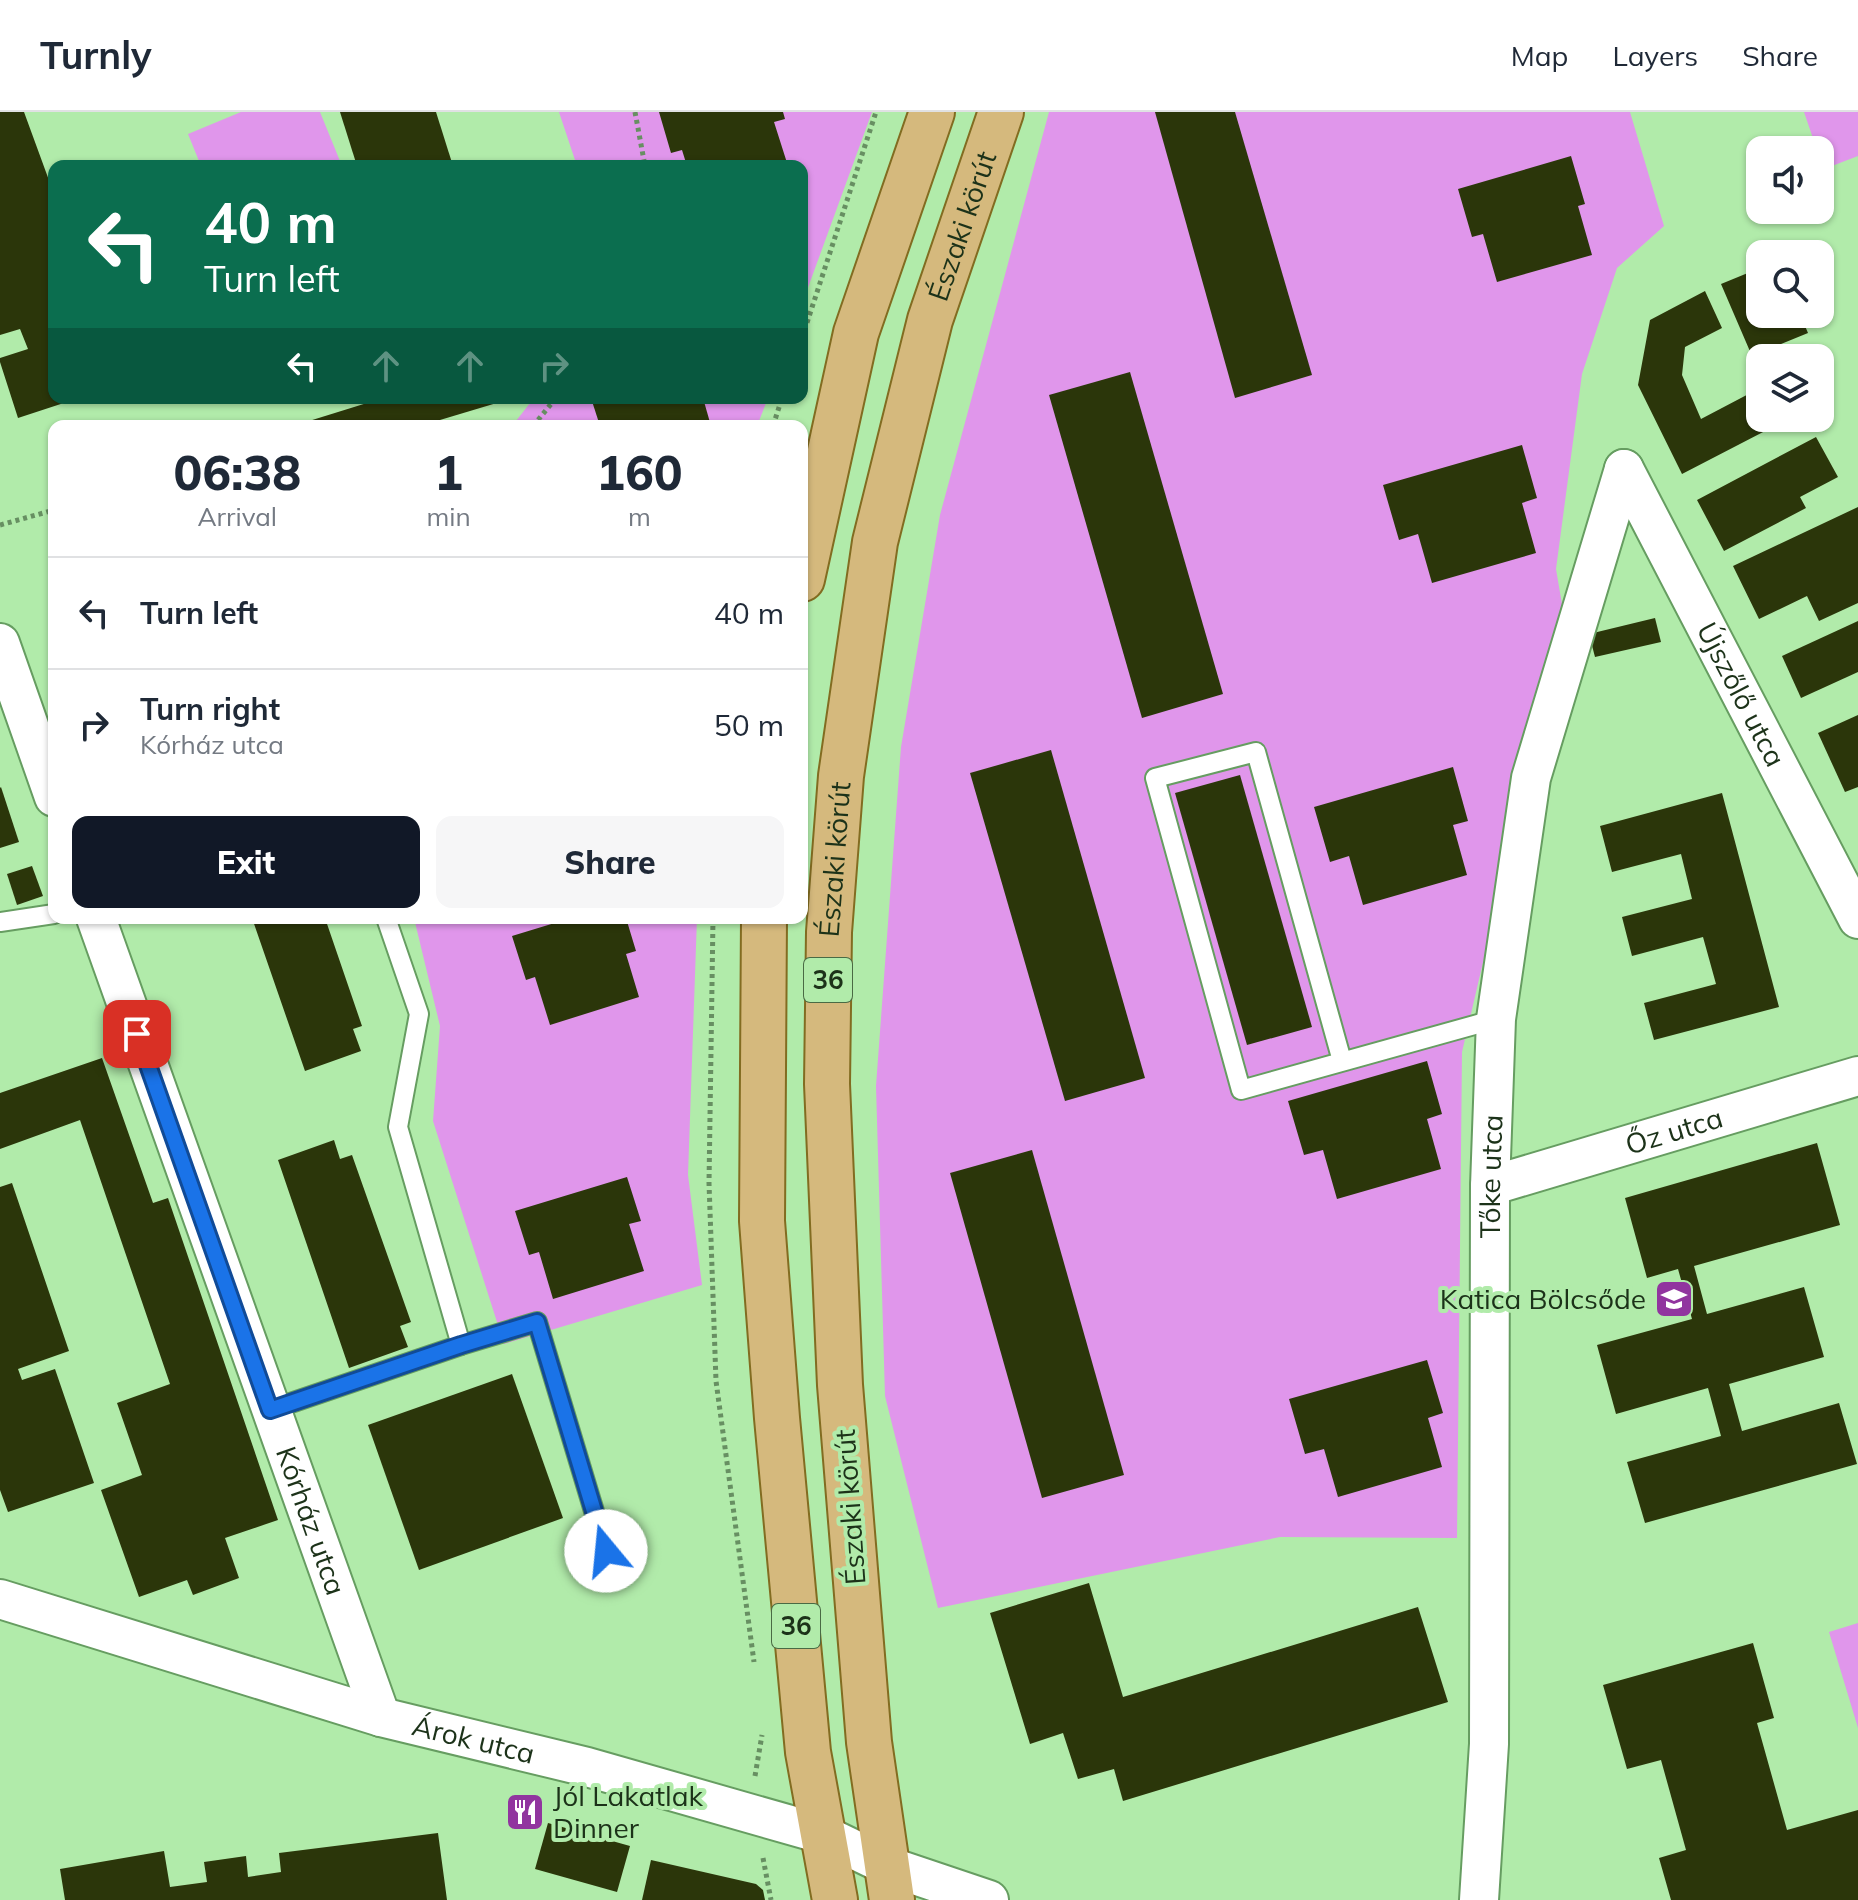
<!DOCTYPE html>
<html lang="en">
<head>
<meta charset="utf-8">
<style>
  body { margin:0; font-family:Mulish,sans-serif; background:#f6f6f7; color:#1f2937; height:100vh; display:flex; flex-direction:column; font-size:30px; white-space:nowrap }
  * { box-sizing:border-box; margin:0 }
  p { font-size:26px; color:#747a83 }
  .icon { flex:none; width:44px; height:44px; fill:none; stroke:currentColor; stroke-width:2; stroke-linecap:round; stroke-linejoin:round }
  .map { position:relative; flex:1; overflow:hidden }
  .details { position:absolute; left:48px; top:308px; width:760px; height:504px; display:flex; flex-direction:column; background:#fff; border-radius:16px; box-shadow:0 2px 6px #0004 }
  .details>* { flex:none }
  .guide { position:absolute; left:48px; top:48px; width:760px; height:244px; border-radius:16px; box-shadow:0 2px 6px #0004; background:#0b6e4f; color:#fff; overflow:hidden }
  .controls { position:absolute; left:1746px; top:24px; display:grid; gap:16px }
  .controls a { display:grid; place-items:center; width:88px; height:88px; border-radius:16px; background:#fff; box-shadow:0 2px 6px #0004; font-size:40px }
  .pin { position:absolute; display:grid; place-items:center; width:68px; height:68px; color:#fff; margin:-34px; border-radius:16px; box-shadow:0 4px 12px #0006 }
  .me { position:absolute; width:88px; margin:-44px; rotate:343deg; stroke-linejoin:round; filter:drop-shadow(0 0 6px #0008) }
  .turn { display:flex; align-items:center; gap:28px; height:168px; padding:0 24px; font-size:36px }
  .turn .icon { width:104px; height:104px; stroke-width:2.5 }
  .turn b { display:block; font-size:56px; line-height:68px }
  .lanes { display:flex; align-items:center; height:76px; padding:0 24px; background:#0003; justify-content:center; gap:40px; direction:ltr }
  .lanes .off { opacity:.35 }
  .eta { display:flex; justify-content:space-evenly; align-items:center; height:136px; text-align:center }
  .eta b { font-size:48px; font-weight:800; line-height:56px }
  .primary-button { display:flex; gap:16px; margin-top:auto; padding:16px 24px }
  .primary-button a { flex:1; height:92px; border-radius:16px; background:#111827; color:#fff; font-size:32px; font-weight:800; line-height:92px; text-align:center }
  .primary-button a+a { background:#f6f6f7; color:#1f2937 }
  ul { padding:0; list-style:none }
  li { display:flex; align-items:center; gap:24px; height:112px; padding:0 24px; border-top:2px solid #e0e1e3 }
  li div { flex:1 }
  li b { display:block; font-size:30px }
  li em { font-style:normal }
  header { display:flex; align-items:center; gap:48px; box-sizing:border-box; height:112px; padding:0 40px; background:#fff; border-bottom:2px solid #e0e1e3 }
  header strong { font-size:38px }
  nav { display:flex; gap:44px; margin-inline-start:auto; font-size:28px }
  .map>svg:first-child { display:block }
</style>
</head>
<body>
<header>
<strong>Turnly</strong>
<nav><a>Map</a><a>Layers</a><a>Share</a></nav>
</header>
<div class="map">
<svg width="1858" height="1788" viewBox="0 0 1858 1788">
  <rect width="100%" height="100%" fill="#b1ebaa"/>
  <g fill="#e096eb">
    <polygon points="241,0 320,0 342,54 201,54 188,22"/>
    <polygon points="559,0 872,0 802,192 802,54 577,54"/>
    <polygon points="1049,0 1630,0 1664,114 1617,156 1582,262 1556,457 1564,504 1462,940 1457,1426 1280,1425 938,1496 885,1284 876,974 901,635 940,403"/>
    <polygon points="1804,0 1858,0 1858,44 1824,57 1820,38 1817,38"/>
    <polygon points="534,286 768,286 757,314 512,314"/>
    <polygon points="414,806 697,806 688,1063 702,1173 504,1232 433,1009 440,914"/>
    <polygon points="1858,1511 1858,1616 1829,1520"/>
  </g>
  <g fill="#2b360a">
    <polygon points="0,0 24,0 54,82 54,206 49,208 54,224 54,286 76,287 18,306 0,250 0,246 28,237 20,217 0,223"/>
    <polygon points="340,0 436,0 453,54 357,54"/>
    <polygon points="659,0 783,0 785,7 774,10 788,54 687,54 682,38 671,41"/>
    <polygon points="1155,0 1235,0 1312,263 1235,286"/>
    <polygon points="1571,44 1585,92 1578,94 1592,143 1497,170 1483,122 1472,125 1458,77"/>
    <polygon points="1760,156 1760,202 1800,202 1808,221 1752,244 1721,172"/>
    <polygon points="1705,179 1722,216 1685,235 1682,263 1701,307 1760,276 1760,306 1790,306 1682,362 1638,273 1650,208"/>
    <polygon points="1130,260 1223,582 1142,606 1049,283"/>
    <polygon points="383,286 510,286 510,287 420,314 293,314"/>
    <polygon points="591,286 703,286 711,314 600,314"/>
    <polygon points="1816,325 1838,365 1800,385 1806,396 1724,439 1697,388"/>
    <polygon points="1522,333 1537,386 1522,391 1536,441 1432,471 1418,422 1399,428 1383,373"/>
    <polygon points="1858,395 1858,491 1819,509 1807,484 1759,507 1733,454"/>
    <polygon points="1655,506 1661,530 1595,545 1589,522"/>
    <polygon points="1858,509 1858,560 1801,586 1782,544"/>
    <polygon points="1858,603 1858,675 1845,680 1818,621"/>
    <polygon points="1051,638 1145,966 1065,989 970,661"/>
    <polygon points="1453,655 1468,709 1453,713 1467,763 1363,793 1349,744 1330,750 1314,695"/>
    <polygon points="1240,663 1312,915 1247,933 1175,681"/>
    <polygon points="1,675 19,730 0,736 0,676"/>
    <polygon points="1722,681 1779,895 1654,928 1644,891 1716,872 1703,825 1632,844 1622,805 1692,787 1681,742 1612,760 1600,714"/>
    <polygon points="32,754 43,784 17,793 7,762"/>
    <polygon points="252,806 325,806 362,914 353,917 361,939 305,959"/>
    <polygon points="571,806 626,806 636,839 626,842 639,885 550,913 535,865 526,868 512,824"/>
    <polygon points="102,946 153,1091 168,1086 278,1408 225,1426 239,1466 193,1483 187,1468 139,1485 101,1378 142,1363 117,1291 170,1272 80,1008 0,1037 0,981"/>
    <polygon points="1427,949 1442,1002 1427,1007 1441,1057 1337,1087 1323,1038 1304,1043 1288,989"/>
    <polygon points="334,1028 340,1047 352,1043 411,1210 400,1214 408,1235 349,1256 278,1048"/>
    <polygon points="1817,1031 1840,1113 1694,1154 1707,1202 1804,1175 1824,1245 1729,1272 1742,1319 1839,1291 1857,1352 1645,1411 1627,1350 1721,1324 1708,1276 1616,1302 1597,1233 1692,1207 1678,1157 1647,1166 1625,1086"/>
    <polygon points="1032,1038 1124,1363 1042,1386 950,1061"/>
    <polygon points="627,1065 641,1109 629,1112 644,1159 553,1187 539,1140 529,1143 515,1099"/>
    <polygon points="12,1071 69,1239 18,1257 22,1268 55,1257 94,1371 8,1400 0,1378 0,1075"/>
    <polygon points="1427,1248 1443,1301 1428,1306 1442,1355 1338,1385 1324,1337 1305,1342 1289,1287"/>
    <polygon points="512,1262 563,1406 419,1458 368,1313"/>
    <polygon points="1089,1471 1123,1585 1418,1495 1448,1590 1123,1689 1114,1657 1078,1667 1063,1621 1030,1632 990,1501"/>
    <polygon points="1753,1531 1774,1606 1757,1611 1787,1718 1858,1698 1858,1788 1671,1788 1659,1746 1686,1738 1661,1648 1627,1657 1603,1573"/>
    <polygon points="548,1711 630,1734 617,1780 535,1757"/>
    <polygon points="438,1721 447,1788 65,1788 60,1757 164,1739 170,1775 207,1770 204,1750 246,1744 248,1765 281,1760 279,1741"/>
    <polygon points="651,1748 756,1772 763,1778 765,1788 642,1788"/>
  </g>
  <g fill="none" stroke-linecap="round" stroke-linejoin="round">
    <defs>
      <g id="service">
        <polyline points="0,810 54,802"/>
        <polyline points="1342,949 1256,640 1155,666 1241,978 1496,907"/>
        <polyline points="461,1233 537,1210 606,1439"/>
        <polyline points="270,1298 461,1233 398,1015 419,902 386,806"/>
      </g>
      <g id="minor">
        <path id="s1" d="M1624,357L1858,807"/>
        <polyline points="0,531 54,685"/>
        <path id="s2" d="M96,806L381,1605"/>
        <path id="s3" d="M1490,1074L1858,964"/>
        <path id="s4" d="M0,1487L381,1605L587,1655L822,1722L888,1754L989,1788"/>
        <path id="s5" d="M1479,1788L1489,1632L1490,1074L1496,907L1531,666L1624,357"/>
      </g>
      <g id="primary">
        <polyline points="802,467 856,221 932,0"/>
        <polyline points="764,806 762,1109 777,1306 808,1640 835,1788"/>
        <path id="s6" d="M892,1788L869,1630L840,1273L827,972L829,820L841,664L875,430L930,208L1001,0"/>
      </g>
    </defs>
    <use href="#service" stroke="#669d61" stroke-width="22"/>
    <use href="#minor" stroke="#669d61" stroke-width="42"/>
    <use href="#primary" stroke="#826c21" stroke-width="48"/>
    <g stroke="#678f62" stroke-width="5" stroke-dasharray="4 4" stroke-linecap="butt">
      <polyline points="635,0 645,54"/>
      <polyline points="802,226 876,0"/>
      <polyline points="533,314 556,286"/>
      <polyline points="773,314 782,286"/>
      <polyline points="0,413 54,398"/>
      <polyline points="713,806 709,1071 716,1269 754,1550"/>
      <polyline points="755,1664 762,1623"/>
      <polyline points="763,1746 771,1788"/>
    </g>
    <use href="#service" stroke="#fff" stroke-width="18"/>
    <use href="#minor" stroke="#fff" stroke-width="38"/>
    <use href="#primary" stroke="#d5b97d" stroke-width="44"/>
  </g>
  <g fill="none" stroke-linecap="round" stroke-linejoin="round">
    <defs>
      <polyline id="route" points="137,922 270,1298 461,1233 537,1210 606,1439"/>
    </defs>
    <use href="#route" stroke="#114b97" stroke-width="20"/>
    <use href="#route" stroke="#1a73e8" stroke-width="14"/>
  </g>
  <defs>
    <symbol id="school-square" viewBox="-11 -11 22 22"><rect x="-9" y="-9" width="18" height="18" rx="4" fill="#91359f" stroke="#b1ebaa"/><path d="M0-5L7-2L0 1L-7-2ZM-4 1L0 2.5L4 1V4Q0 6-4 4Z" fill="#fff"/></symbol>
    <symbol id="restaurant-square" viewBox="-11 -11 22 22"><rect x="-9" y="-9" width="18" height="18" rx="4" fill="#91359f" stroke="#b1ebaa"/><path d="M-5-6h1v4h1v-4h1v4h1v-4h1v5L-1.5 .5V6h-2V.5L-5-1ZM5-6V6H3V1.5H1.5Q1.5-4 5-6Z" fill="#fff"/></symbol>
  </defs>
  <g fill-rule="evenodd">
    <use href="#school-square" x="1652" y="1165" width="44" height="44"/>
    <use href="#restaurant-square" x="503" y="1678" width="44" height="44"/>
  </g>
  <g text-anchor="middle" stroke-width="8" stroke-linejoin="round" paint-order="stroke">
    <g fill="#b1ebaa" stroke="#496a44" stroke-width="2">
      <rect x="804" y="846" width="48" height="44" rx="6"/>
      <rect x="772" y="1492" width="48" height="44" rx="6"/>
    </g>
    <g font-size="26" font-weight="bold" fill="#1c3219">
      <text x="828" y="877">36</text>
      <text x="796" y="1523">36</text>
    </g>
    <g font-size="28" fill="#1c3219" stroke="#b1ebaa">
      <text dy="10" stroke="none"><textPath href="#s6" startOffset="1692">Északi körút</textPath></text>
      <text dy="10" stroke="none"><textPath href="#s1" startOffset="254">Újszőlő utca</textPath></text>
      <text dy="10" stroke="none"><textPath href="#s6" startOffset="1044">Északi körút</textPath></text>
      <text dy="10" stroke="none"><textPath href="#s3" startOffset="192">Őz utca</textPath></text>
      <text dy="10" stroke="none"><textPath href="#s5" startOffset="724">Tőke utca</textPath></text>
      <text transform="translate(850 1395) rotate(-94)" y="10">Északi körút</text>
      <text dy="10" stroke="none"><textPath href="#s2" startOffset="640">Kórház utca</textPath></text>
      <text dy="10" stroke="none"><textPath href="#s4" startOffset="494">Árok utca</textPath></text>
    </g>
    <g font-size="28" fill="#1c3219" stroke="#b1ebaa" text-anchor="end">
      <text x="1646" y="1197">Katica Bölcsőde</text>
      <text x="553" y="1694" text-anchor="start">Jól Lakatlak<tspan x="553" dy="32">Dinner</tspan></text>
    </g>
  </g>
</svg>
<div class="controls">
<a><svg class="icon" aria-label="sound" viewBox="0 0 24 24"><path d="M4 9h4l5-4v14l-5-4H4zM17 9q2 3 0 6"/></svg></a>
<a><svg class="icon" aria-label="search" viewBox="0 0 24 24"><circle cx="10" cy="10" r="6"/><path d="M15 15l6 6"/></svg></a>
<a><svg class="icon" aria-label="layers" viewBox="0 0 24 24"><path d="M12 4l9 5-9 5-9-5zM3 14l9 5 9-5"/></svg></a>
</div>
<div class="pin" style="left:137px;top:922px;background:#d93025"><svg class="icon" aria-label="arrive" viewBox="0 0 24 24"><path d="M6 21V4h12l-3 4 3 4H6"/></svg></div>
<svg class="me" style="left:606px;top:1439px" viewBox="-20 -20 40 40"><circle r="19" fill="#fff"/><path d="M0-13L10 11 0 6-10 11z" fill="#1a73e8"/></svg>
<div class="guide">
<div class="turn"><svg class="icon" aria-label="left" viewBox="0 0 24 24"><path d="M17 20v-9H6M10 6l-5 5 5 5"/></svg><div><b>40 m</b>Turn left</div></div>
<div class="lanes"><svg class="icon" aria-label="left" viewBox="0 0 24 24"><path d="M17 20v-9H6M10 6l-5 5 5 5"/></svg><svg class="icon off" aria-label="ahead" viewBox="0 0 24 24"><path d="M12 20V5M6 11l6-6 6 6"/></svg><svg class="icon off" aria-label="ahead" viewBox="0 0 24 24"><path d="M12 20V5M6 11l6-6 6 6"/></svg><svg class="icon off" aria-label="right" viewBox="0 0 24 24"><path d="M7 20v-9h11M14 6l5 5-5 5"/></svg></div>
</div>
<section class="details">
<div class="eta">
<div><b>06:38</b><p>Arrival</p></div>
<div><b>1</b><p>min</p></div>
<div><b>160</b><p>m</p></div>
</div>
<ul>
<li><svg class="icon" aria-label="left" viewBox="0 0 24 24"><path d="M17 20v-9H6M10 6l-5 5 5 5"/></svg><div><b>Turn left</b></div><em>40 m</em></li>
<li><svg class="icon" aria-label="right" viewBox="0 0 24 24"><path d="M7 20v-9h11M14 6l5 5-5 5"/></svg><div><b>Turn right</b><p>Kórház utca</p></div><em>50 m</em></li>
</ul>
<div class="primary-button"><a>Exit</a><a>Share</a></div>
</section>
</div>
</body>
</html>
